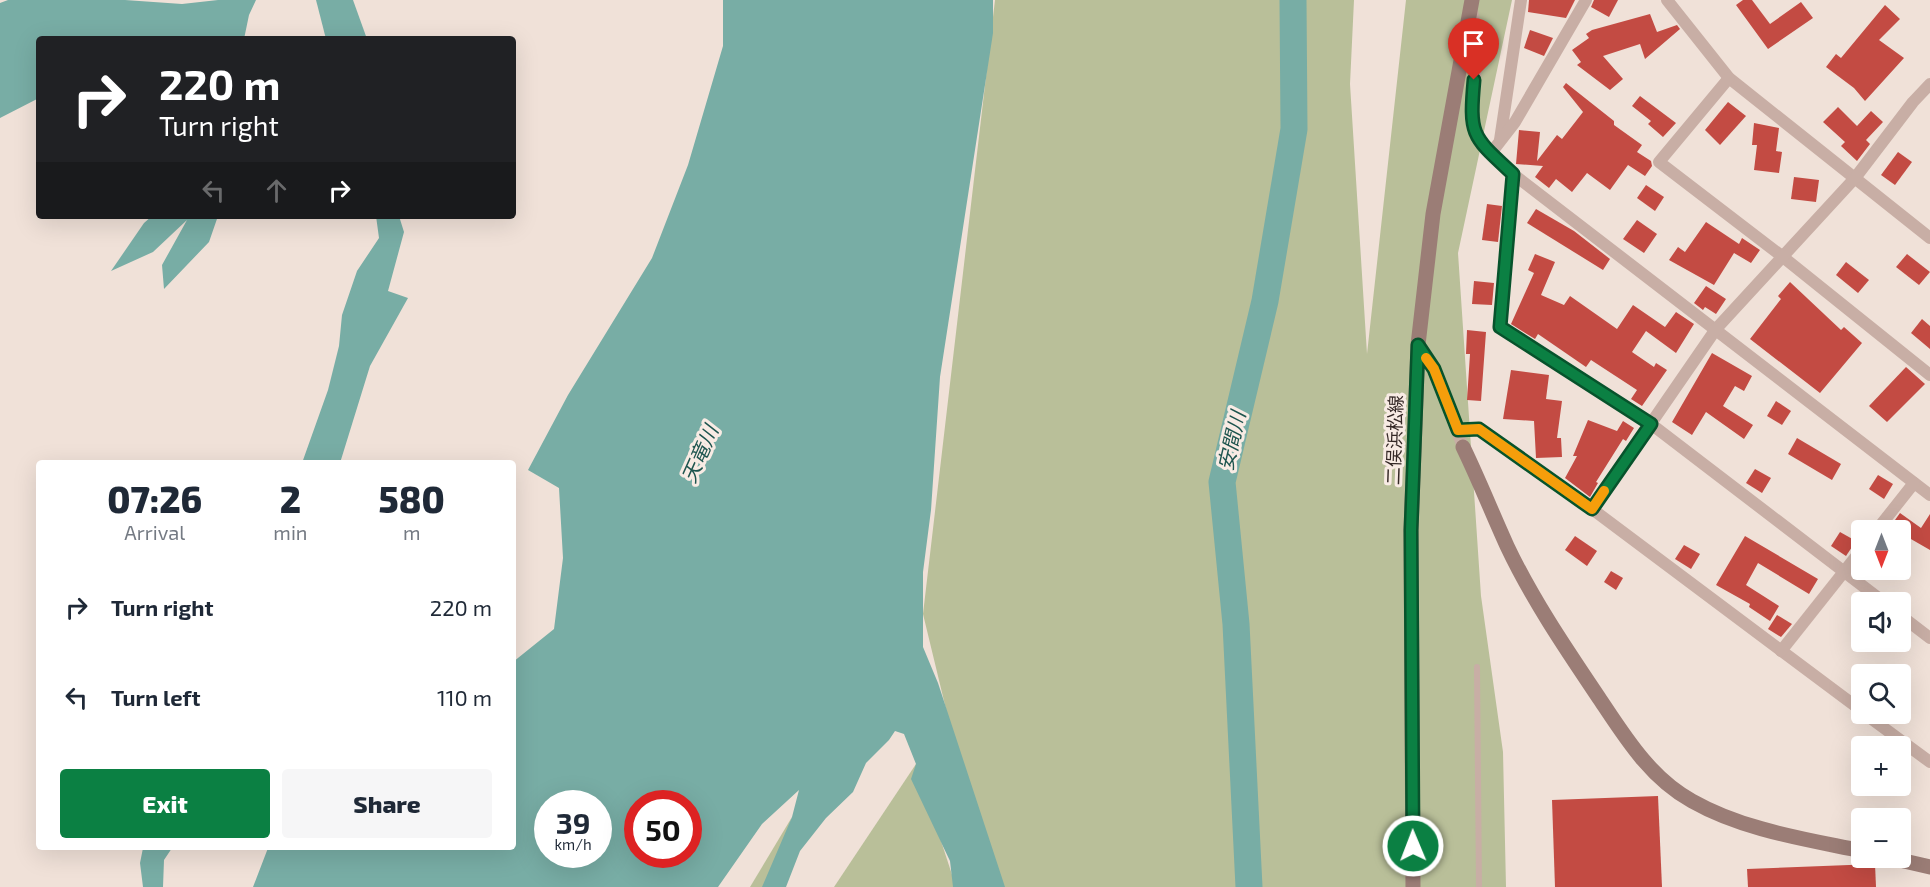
<!DOCTYPE html>
<html lang="en">
<head>
<meta charset="utf-8">
<style>
  body { margin:0; font-family:"Exo 2","Noto Sans JP",sans-serif; background:#f6f6f7; color:#1f2937; height:100vh; display:flex; flex-direction:column; font-size:22px; white-space:nowrap }
  * { box-sizing:border-box; margin:0 }
  p { font-size:20px; color:#747a83 }
  .icon { flex:none; width:33px; height:33px; fill:none; stroke:currentColor; stroke-width:2; stroke-linecap:round; stroke-linejoin:round }
  .map { position:relative; flex:1; overflow:hidden }
  .panel { position:absolute; left:36px; top:460px; width:480px; height:390px; display:flex; flex-direction:column; background:#fff; border-radius:6px; box-shadow:0 6px 24px #0002 }
  .panel>* { flex:none }
  .hud { position:absolute; left:36px; top:36px; width:480px; height:183px; border-radius:6px; box-shadow:0 6px 24px #0002; background:#202124; color:#fff; overflow:hidden }
  .needle { width:39px; rotate:180deg }
  .buttons { position:absolute; left:1851px; top:520px; display:grid; gap:12px }
  .buttons a { display:grid; place-items:center; width:60px; height:60px; border-radius:6px; background:#fff; box-shadow:0 6px 24px #0002; font-size:30px }
  .speed { position:absolute; left:534px; top:790px; display:flex; gap:12px; font-size:30px; font-weight:700; text-align:center }
  .speed>* { display:grid; place-content:center; width:78px; height:78px; border-radius:50%; background:#fff; box-shadow:0 6px 24px #0002; line-height:1 }
  .speed small { font-size:15px; font-weight:400 }
  .speed .limit { border:9px solid #d22; background:#fff; color:#111 }
  .pin { position:absolute; display:grid; place-items:center; width:51px; height:51px; color:#fff; margin:-62px -26px; border-radius:50% 50% 50% 0; rotate:-45deg; box-shadow:0 0 6px #0007 }
  .pin .icon { rotate:45deg }
  .me { position:absolute; width:66px; margin:-33px; rotate:359deg; stroke-linejoin:round; filter:drop-shadow(0 0 4px #0008) }
  .turn { display:flex; align-items:center; gap:21px; height:126px; padding:0 24px; font-size:27px }
  .turn .icon { width:78px; height:78px; stroke-width:2.5 }
  .turn b { display:block; font-size:42px; line-height:51px }
  .lanes { display:flex; align-items:center; height:57px; padding:0 24px; background:#0003; justify-content:center; gap:30px; direction:ltr }
  .lanes .off { opacity:.35 }
  .eta { display:flex; justify-content:space-evenly; align-items:center; height:102px; text-align:center }
  .eta b { font-size:36px; font-weight:800; line-height:42px }
  .cta { display:flex; gap:12px; margin-top:auto; padding:12px 24px }
  .cta a { flex:1; height:69px; border-radius:6px; background:#0b8043; color:#fff; font-size:24px; font-weight:800; line-height:69px; text-align:center }
  .cta a+a { background:#f6f6f7; color:#1f2937 }
  ul { padding:0; list-style:none }
  li { display:flex; align-items:center; gap:18px; height:90px; padding:0 24px }
  li div { flex:1 }
  li b { display:block; font-size:22px }
  li em { font-style:normal }
  .map>svg:first-child { display:block }
</style>
</head>
<body>
<div class="map">
<svg width="1930" height="887" viewBox="0 0 1930 887">
  <rect width="100%" height="100%" fill="#f0e1d8"/>
  <g fill="#b9bf99">
    <polygon points="995,0 1354,0 1350,84 1367,354 1406,0 1512,0 1458,253 1481,596 1503,752 1506,887 989,887 923,614"/>
    <polygon points="916,764 956,887 834,887"/>
    <polygon points="792,817 767,887 750,887"/>
  </g>
  <g fill="#78ada5" fill-rule="evenodd">
    <polygon points="8,0 125,0 182,4 218,0 256,0 249,15 244,39 39,39 39,98 0,118 0,3"/>
    <polygon points="316,0 353,0 367,39 326,39"/>
    <path d="M723,0H993V33L940,377L931,510L923,572V647L938,683L1005,887H953L950,861L911,779L916,764L904,734L895,731L889,740L866,763L853,792L826,818L800,851L786,887H762L792,817L799,790L762,824L718,887H253L268,848H513V662L554,629L563,558L559,488L528,470L568,395L652,258L688,165L723,46ZM548,804H598V855H548ZM638,804H688V855H638Z"/>
    <polygon points="152,216 218,216 209,242 164,289 162,265 187,220 153,252 111,271 144,223"/>
    <polygon points="376,216 399,216 404,232 388,291 408,298 370,366 340,463 302,463 328,390 339,346 342,315 357,271 379,238"/>
    <polygon points="143,848 172,848 164,860 163,887 143,887 140,863"/>
  </g>
  <g fill="none" stroke-linecap="round" stroke-linejoin="round">
    <polyline stroke="#78ada5" stroke-width="27" points="1249,887 1236,624 1222,482 1265,301 1294,129 1293,0"/>
  </g>
  <g fill="#c34b43">
    <polygon points="1529,0 1575,0 1566,18 1528,12"/>
    <polygon points="1594,0 1618,0 1609,17 1591,7"/>
    <polygon points="1743,0 1752,0 1770,24 1801,2 1813,18 1768,49 1736,5"/>
    <polygon points="1885,5 1900,19 1879,40 1904,58 1865,101 1854,88 1826,67 1836,54 1841,58"/>
    <polygon points="1650,14 1657,32 1677,25 1680,29 1645,59 1640,44 1603,56 1623,79 1610,90 1577,65 1581,62 1572,50 1589,38 1586,34 1592,30"/>
    <polygon points="1530,30 1553,38 1544,56 1524,48"/>
    <polygon points="1566,83 1614,121 1614,125 1642,145 1637,152 1651,161 1652,166 1645,176 1628,165 1610,190 1587,173 1572,192 1556,179 1549,188 1535,177 1543,166 1516,164 1519,130 1540,132 1537,161 1557,135 1562,139 1583,112 1563,87"/>
    <polygon points="1640,96 1676,123 1663,137 1648,124 1651,121 1632,106"/>
    <polygon points="1728,102 1746,116 1720,145 1705,130"/>
    <polygon points="1838,107 1857,126 1871,111 1883,122 1866,140 1870,144 1857,161 1841,146 1845,142 1823,122"/>
    <polygon points="1754,123 1779,128 1776,151 1782,152 1779,173 1754,170 1757,145 1752,145"/>
    <polygon points="1898,152 1912,162 1895,185 1881,175"/>
    <polygon points="1794,177 1819,180 1816,202 1791,199"/>
    <polygon points="1646,185 1664,197 1655,211 1637,198"/>
    <polygon points="1487,204 1502,206 1498,242 1482,240"/>
    <polygon points="1536,209 1574,231 1610,259 1603,270 1527,223"/>
    <polygon points="1637,220 1657,234 1644,253 1623,239"/>
    <polygon points="1706,222 1739,244 1742,238 1760,250 1751,263 1734,253 1714,285 1669,260 1678,247 1685,252"/>
    <polygon points="1535,254 1555,262 1541,295 1564,305 1570,296 1617,329 1633,305 1665,327 1676,312 1694,324 1676,353 1646,331 1632,352 1654,367 1656,363 1667,370 1642,406 1631,399 1637,390 1591,360 1586,367 1538,334 1535,339 1511,324 1534,273 1528,270"/>
    <polygon points="1907,254 1930,272 1919,285 1896,267"/>
    <polygon points="1846,262 1869,280 1858,293 1836,275"/>
    <polygon points="1474,281 1494,283 1492,305 1472,304"/>
    <polygon points="1790,282 1841,330 1844,327 1862,343 1820,393 1750,339 1781,299 1778,296"/>
    <polygon points="1706,286 1726,299 1716,314 1705,307 1703,310 1694,303"/>
    <polygon points="1922,319 1930,326 1930,349 1911,333"/>
    <polygon points="1467,330 1486,332 1481,401 1467,400 1470,354 1466,354"/>
    <polygon points="1712,353 1752,376 1744,391 1735,386 1723,406 1753,425 1744,439 1706,412 1692,435 1672,422"/>
    <polygon points="1906,367 1925,384 1887,422 1869,406"/>
    <polygon points="1511,370 1549,375 1546,399 1562,401 1557,438 1561,438 1562,457 1536,458 1534,421 1503,419"/>
    <polygon points="1776,401 1791,411 1782,425 1767,416"/>
    <polygon points="1588,420 1617,431 1623,421 1634,428 1626,441 1623,439 1596,482 1598,483 1590,497 1565,478 1577,456 1573,456"/>
    <polygon points="1797,438 1841,464 1832,480 1788,454"/>
    <polygon points="1755,469 1771,478 1762,493 1746,483"/>
    <polygon points="1878,475 1893,484 1884,499 1869,489"/>
    <polygon points="1900,513 1921,528 1930,514 1930,550 1890,527"/>
    <polygon points="1840,532 1856,541 1846,556 1831,546"/>
    <polygon points="1575,536 1597,551 1587,566 1565,550"/>
    <polygon points="1745,536 1818,579 1809,594 1758,563 1746,585 1779,606 1770,621 1749,607 1750,604 1716,585"/>
    <polygon points="1684,545 1700,554 1691,569 1675,559"/>
    <polygon points="1611,571 1623,578 1616,590 1604,582"/>
    <polygon points="1777,615 1792,624 1781,637 1768,629"/>
    <polygon points="1658,796 1662,887 1555,887 1552,800"/>
    <polygon points="1875,864 1876,887 1748,887 1747,869"/>
  </g>
  <g fill="none" stroke-linecap="round" stroke-linejoin="round">
    <polyline stroke="#c8aea5" stroke-width="6" points="1477,667 1479,887"/>
    <g stroke="#c8aea5" stroke-width="12">
      <polyline points="1667,0 1729,78 1930,238"/>
      <polyline points="1471,8 1478,33 1472,125 1483,146 1513,174 1930,495"/>
      <polyline points="1729,78 1659,162 1783,257 1930,375"/>
      <polyline points="1500,140 1521,0"/>
      <polyline points="1491,153 1515,122 1586,0"/>
      <polyline points="1513,174 1500,327 1651,424 1885,603"/>
      <polyline points="1418,345 1434,369 1463,447"/>
      <polyline points="1458,430 1479,429 1592,509 1862,711"/>
      <polyline points="1592,509 1716,329 1855,178 1913,102 1930,84"/>
      <polyline points="1876,531 1914,483"/>
      <polyline points="1900,615 1930,638"/>
      <polyline points="1781,651 1862,549"/>
      <polyline points="1865,714 1930,762"/>
    </g>
    <g stroke="#9b7d76" stroke-width="15">
      <path d="M1463,447C1479,480 1492,513 1507,546C1532,599 1566,649 1599,698C1625,737 1650,778 1692,801C1743,830 1805,839 1862,851"/>
      <polyline points="1891,858 1930,867"/>
      <polyline points="1413,887 1411,530 1418,345 1433,214 1472,0"/>
    </g>
  </g>
  <g fill="none" stroke-linecap="round" stroke-linejoin="round">
    <defs>
      <path id="route" d="M1413,846L1411,530L1418,345L1434,369L1458,430L1479,429L1592,509L1651,424L1500,327L1513,174C1472,136 1469,136 1474,80"/>
    </defs>
    <use href="#route" stroke="#07532c" stroke-width="15"/>
    <use href="#route" stroke="#0b8043" stroke-width="10"/>
    <polyline stroke="#f59e0b" stroke-width="10" points="1426,358 1434,369 1458,430 1479,429 1592,509 1604,491"/>
  </g>
  <g text-anchor="middle" stroke-width="6" stroke-linejoin="round" paint-order="stroke">
    <g font-size="18" fill="#342826" stroke="#f8ebe4">
      <text transform="translate(1395 440) rotate(-88)" y="6">二俣浜松線</text>
    </g>
    <g font-size="20" font-style="italic" fill="#1d544e" stroke="#f8ebe4">
      <text transform="translate(1232 441) rotate(-77)" y="7">安間川</text>
      <text transform="translate(700 454) rotate(-66)" y="7">天竜川</text>
    </g>
  </g>
</svg>
<div class="buttons">
<a><svg class="needle" viewBox="-14 -14 28 28"><path d="M0-13l5 13h-10z" fill="#e53935"/><path d="M0 13l5-13h-10z" fill="#747a83"/></svg></a>
<a><svg class="icon" aria-label="sound" viewBox="0 0 24 24"><path d="M4 9h4l5-4v14l-5-4H4zM17 9q2 3 0 6"/></svg></a>
<a><svg class="icon" aria-label="search" viewBox="0 0 24 24"><circle cx="10" cy="10" r="6"/><path d="M15 15l6 6"/></svg></a>
<a>+</a>
<a>−</a>
</div>
<div class="speed"><div>39<small>km/h</small></div><div class="limit">50</div></div>
<div class="pin" style="left:1474px;top:80px;background:#d93025"><svg class="icon" aria-label="arrive" viewBox="0 0 24 24"><path d="M6 21V4h12l-3 4 3 4H6"/></svg></div>
<svg class="me" style="left:1413px;top:846px" viewBox="-20 -20 40 40"><circle r="17" fill="#0b8043" stroke="#fff" stroke-width="3"/><path d="M0-11L8 9 0 5-8 9z" fill="#fff"/></svg>
<div class="hud">
<div class="turn"><svg class="icon" aria-label="right" viewBox="0 0 24 24"><path d="M7 20v-9h11M14 6l5 5-5 5"/></svg><div><b>220 m</b>Turn right</div></div>
<div class="lanes"><svg class="icon off" aria-label="left" viewBox="0 0 24 24"><path d="M17 20v-9H6M10 6l-5 5 5 5"/></svg><svg class="icon off" aria-label="ahead" viewBox="0 0 24 24"><path d="M12 20V5M6 11l6-6 6 6"/></svg><svg class="icon" aria-label="right" viewBox="0 0 24 24"><path d="M7 20v-9h11M14 6l5 5-5 5"/></svg></div>
</div>
<section class="panel">
<div class="eta">
<div><b>07:26</b><p>Arrival</p></div>
<div><b>2</b><p>min</p></div>
<div><b>580</b><p>m</p></div>
</div>
<ul>
<li><svg class="icon" aria-label="right" viewBox="0 0 24 24"><path d="M7 20v-9h11M14 6l5 5-5 5"/></svg><div><b>Turn right</b></div><em>220 m</em></li>
<li><svg class="icon" aria-label="left" viewBox="0 0 24 24"><path d="M17 20v-9H6M10 6l-5 5 5 5"/></svg><div><b>Turn left</b></div><em>110 m</em></li>
</ul>
<div class="cta"><a>Exit</a><a>Share</a></div>
</section>
</div>
</body>
</html>
